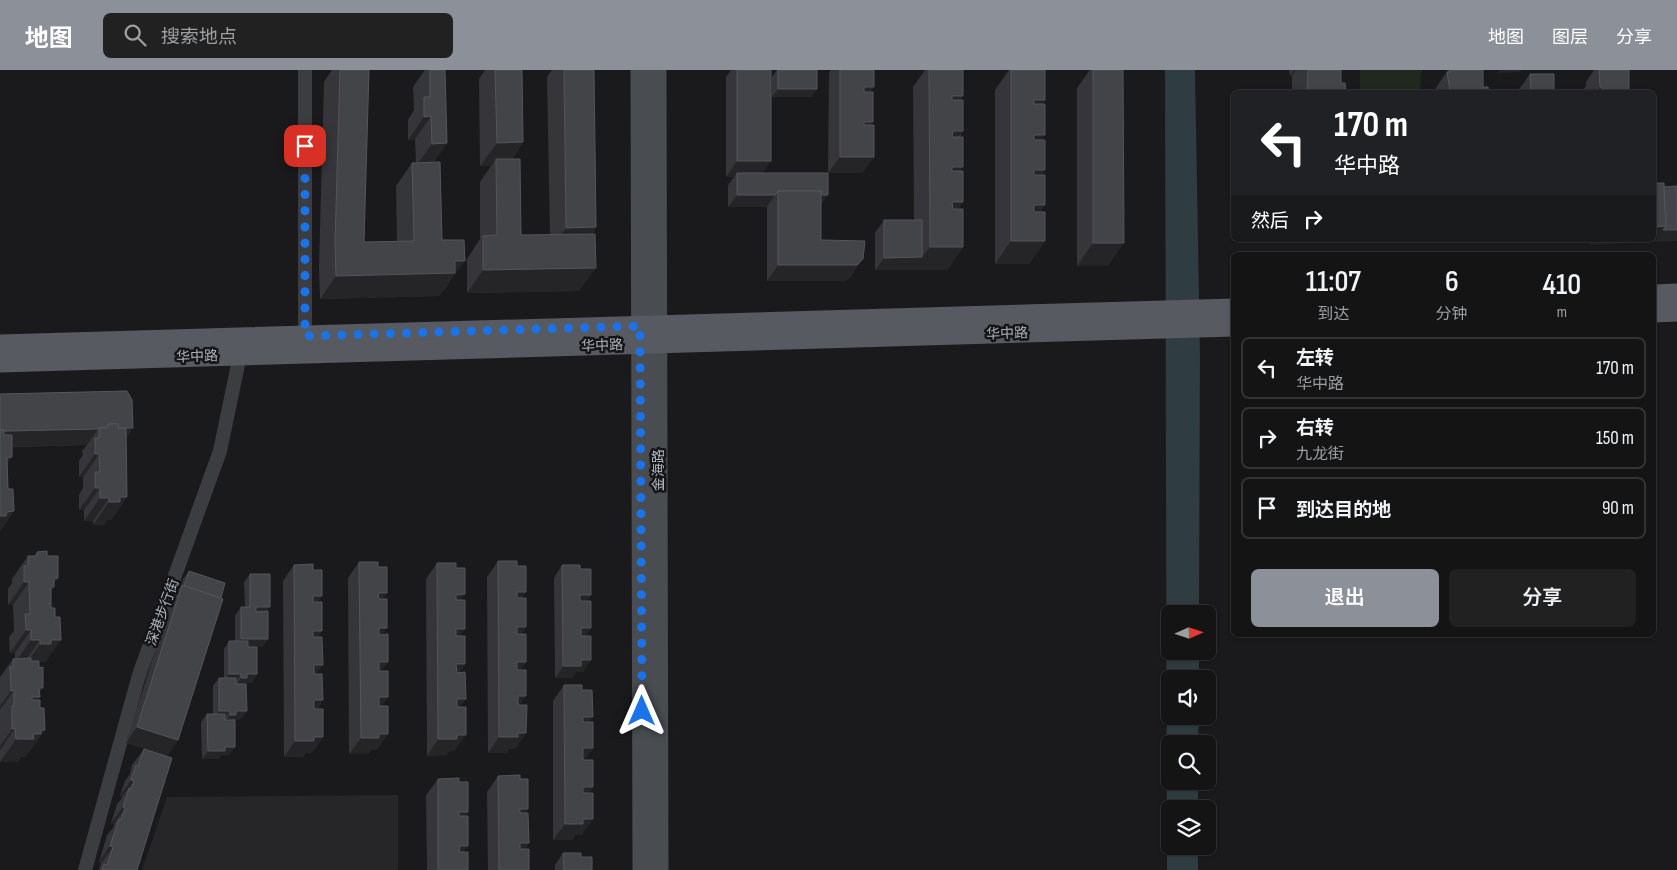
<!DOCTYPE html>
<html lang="zh">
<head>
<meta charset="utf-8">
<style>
  body { margin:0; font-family:"Sofia Sans Condensed","Noto Sans SC",sans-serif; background:#212122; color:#f1f3f6; height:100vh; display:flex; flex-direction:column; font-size:19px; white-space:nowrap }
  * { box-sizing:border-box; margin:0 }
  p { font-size:16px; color:#9d9ea0 }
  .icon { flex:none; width:28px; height:28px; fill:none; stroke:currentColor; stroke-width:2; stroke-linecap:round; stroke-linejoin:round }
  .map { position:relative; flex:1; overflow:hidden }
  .drawer { position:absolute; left:1231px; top:182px; width:425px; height:385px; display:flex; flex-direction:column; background:#141415; border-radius:8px; box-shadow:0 1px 4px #0004,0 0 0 1px #333334 }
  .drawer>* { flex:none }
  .hud { position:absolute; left:1231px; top:20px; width:425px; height:152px; border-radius:8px; box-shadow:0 1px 4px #0004,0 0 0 1px #333334; background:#202124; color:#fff; overflow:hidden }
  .needle { width:32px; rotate:87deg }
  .fabs { position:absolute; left:1161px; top:535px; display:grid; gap:10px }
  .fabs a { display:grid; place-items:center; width:55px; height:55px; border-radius:8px; background:#141415; box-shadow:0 1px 4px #0004,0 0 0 1px #333334; font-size:25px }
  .pin { position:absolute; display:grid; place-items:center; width:42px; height:42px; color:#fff; margin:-21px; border-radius:10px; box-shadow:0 2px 8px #0006 }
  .me { position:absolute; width:55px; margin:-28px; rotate:0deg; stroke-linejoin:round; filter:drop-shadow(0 0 4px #0008) }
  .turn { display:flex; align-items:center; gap:18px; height:105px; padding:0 20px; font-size:22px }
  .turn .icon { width:65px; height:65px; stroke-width:2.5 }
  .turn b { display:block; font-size:35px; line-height:42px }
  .then { display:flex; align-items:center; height:48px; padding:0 20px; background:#0003; gap:10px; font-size:19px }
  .eta { display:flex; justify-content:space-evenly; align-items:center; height:85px; text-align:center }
  .eta b { font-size:30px; font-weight:600; line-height:35px }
  .cta { display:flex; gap:10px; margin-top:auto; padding:10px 20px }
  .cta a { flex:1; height:58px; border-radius:8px; background:#8c9099; color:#fff; font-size:20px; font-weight:600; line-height:58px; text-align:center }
  .cta a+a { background:#212122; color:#f1f3f6 }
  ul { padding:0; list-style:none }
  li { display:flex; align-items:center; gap:15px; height:62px; margin:0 10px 8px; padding:0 10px; border:2px solid #333334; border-radius:8px }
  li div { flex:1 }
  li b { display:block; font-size:19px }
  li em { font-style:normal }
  header { display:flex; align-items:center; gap:30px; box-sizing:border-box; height:70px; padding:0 25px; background:#8c9099; color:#fff }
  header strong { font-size:24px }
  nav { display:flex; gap:28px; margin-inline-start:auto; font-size:18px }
  .search { width:350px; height:45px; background:#212122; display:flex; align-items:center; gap:12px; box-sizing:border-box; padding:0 18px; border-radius:8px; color:#9d9ea0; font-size:19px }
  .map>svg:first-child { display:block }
</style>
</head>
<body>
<header>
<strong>地图</strong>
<div class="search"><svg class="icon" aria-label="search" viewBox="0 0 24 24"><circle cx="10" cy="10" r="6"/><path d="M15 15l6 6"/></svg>搜索地点</div>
<nav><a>地图</a><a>图层</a><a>分享</a></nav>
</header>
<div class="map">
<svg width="1677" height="800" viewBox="0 0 1677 800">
  <rect width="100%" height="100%" fill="#1a1a1c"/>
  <polygon fill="#262629" points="398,725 398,800 142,800 167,727"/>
  <polygon fill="#202820" points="1360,0 1423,0 1421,3 1420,22 1360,22"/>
  <polygon fill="#2f3c41" points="1165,0 1195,0 1200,284 1199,544 1170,544 1170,581 1199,581 1199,609 1170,609 1170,646 1199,646 1198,674 1170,674 1170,711 1198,711 1198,739 1170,739 1170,776 1198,776 1198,800 1167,800"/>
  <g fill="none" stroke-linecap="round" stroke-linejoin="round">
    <g stroke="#3b3d41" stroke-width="14">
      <polyline points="305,266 305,0"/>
      <polyline points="85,800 139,605 220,381 240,285"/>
    </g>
    <g stroke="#494c51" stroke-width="19">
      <polyline points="640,0 642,800"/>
      <polyline points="657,0 659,800"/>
    </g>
    <g stroke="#575a60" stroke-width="21">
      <polyline points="1654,225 1677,224"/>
      <polyline points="1654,242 1677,241"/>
      <polyline points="0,275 1234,239"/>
      <polyline points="0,292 1234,256"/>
    </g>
  </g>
  <g fill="#36363a">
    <polygon points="332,0 369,0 364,172 397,171 396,116 412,93 416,93 415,69 408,70 408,50 414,40 413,17 425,0 445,0 447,73 433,93 442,170 449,213 439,226 320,229 319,196 324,12"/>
    <polygon points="485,0 522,0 523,72 512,89 521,165 550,165 547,7 552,0 594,0 596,157 592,164 579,221 467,223 467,189 480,169 480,112 491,96 480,96 479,9"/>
    <polygon points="731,0 771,0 763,103 821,134 821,170 852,205 846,211 767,211 767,137 728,137 728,115 734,107 726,107 726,7"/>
    <polygon points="777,0 817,0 817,19 811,27 772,27 772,7"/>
    <polygon points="831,0 874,0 870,22 871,55 874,87 862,103 828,103 829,3"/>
    <polygon points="925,0 963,0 960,30 963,61 960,67 960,101 963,132 958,139 963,177 947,200 875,200 875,163 884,150 914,150 913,17"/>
    <polygon points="1009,0 1045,0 1045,30 1042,34 1045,65 1041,70 1045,100 1042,105 1045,135 1040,142 1045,171 1029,194 995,194 995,20"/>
    <polygon points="1090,0 1123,0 1108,196 1077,196 1077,18"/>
    <polygon points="1289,0 1341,0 1341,13 1346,22 1292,22 1292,6 1290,6"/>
    <polygon points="1448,0 1483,0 1483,17 1488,22 1433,22"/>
    <polygon points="1594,0 1629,0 1629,22 1583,22 1583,20 1586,16 1586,12"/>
    <polygon points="1530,4 1554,22 1517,22"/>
    <polygon points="127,321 126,369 127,427 111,450 107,450 104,455 93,455 93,451 84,451 84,440 79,440 79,425 83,418 83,407 79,407 79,391 83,385 82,381 87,375 12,377 7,395 8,419 14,441 0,461 0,324"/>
    <polygon points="37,482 47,486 58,508 54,514 51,522 51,538 55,547 61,570 45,592 39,592 40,623 37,630 40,638 45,660 25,687 21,687 18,692 0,692 0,607 13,589 15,588 15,583 10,583 9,567 14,561 13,535 8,535 8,519 12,513 12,509 28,486 34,486"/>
    <polygon points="498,491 517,496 526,557 521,564 526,592 520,600 520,635 526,663 515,679 509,679 507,683 488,683 487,507"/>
    <polygon points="359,492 378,497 383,529 382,601 382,636 377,680 371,680 368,684 349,684 348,508"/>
    <polygon points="437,493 456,498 461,530 460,566 465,594 459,603 460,637 454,681 449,681 446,685 427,686 426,509"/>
    <polygon points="294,495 313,500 322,561 318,567 316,604 323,630 317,639 323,667 312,683 306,683 303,687 284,687 283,511"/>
    <polygon points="562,495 580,499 591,525 586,531 585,566 583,602 576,602 572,608 555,608 554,508"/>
    <polygon points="189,501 178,670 167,686 126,673 171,531 180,518 183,509"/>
    <polygon points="250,504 266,542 268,569 262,577 257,577 257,604 252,613 244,613 243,614 247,641 241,649 233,650 235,677 229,685 221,685 219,689 202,689 201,652 207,644 213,644 213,616 219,608 224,608 224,579 229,571 235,571 235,546 241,537 245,537 244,512"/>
    <polygon points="564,615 582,620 590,652 593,678 584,690 593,717 589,723 582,765 575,765 572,770 553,770 553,631"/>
    <polygon points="144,679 137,800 99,800 101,793 99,792 107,765 113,758 114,754 111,753 117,734 122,728 122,727 120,726 125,711 130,704 132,695"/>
    <polygon points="498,706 520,709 528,739 525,743 529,773 524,779 529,800 488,800 487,722"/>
    <polygon points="438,709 459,712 468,742 465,746 464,782 468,800 427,800 426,725"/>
    <polygon points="563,783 581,787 592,800 555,800 555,795"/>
  </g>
  <g fill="#252528">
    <polygon points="1294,0 1296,0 1292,6 1290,6"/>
    <polygon points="1499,0 1521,0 1520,2 1497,3"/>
    <polygon points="864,17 874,17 862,33"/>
    <polygon points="1600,17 1602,18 1599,22 1596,22"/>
    <polygon points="778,19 817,19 811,27 772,27"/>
    <polygon points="952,26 963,26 947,49"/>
    <polygon points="1034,30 1045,30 1029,52"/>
    <polygon points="431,46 415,69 408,70 424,47"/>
    <polygon points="864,52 873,52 862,68"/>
    <polygon points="953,61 963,61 947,84"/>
    <polygon points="1034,65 1045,65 1029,88"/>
    <polygon points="523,72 507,95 496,89 491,96 480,96 497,73"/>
    <polygon points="447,73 431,96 416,96 432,74"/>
    <polygon points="840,87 874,87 862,103 828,103"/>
    <polygon points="737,91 771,91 760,107 737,103 734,107 726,107"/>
    <polygon points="952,97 963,97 947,120"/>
    <polygon points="1034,100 1045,100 1029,123"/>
    <polygon points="737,125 775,125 767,137 728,137"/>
    <polygon points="778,125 828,125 819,137"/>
    <polygon points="952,132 963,132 947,155"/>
    <polygon points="1034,135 1045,135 1029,158"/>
    <polygon points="1666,156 1655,172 1588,175 1591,170 1654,170 1654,157"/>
    <polygon points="596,157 580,180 550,181 566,158"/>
    <polygon points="1663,160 1677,160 1677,171 1655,172"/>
    <polygon points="1323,170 1497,170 1322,171"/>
    <polygon points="1011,171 1045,171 1029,194 995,194"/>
    <polygon points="1093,173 1124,173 1108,196 1077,196"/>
    <polygon points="930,177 963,177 947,200 875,200 884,188 922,187"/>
    <polygon points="863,189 852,205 846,211 767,211 778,195"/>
    <polygon points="455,191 465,191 439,226 320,229 336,206"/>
    <polygon points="596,198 579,221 467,223 483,200"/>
    <polygon points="133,358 122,375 107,359"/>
    <polygon points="98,359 87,375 0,377 0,362"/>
    <polygon points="95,384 99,384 83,407 79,407"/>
    <polygon points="12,387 0,405 7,388"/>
    <polygon points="95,418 100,418 84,440 79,440"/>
    <polygon points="120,427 127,427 111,450 107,450 104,455 93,455 109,432"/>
    <polygon points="100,428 109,428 93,451 84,451"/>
    <polygon points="14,441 0,461 0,446 7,442"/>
    <polygon points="58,508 52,517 54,517 38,540 54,509"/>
    <polygon points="24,512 29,512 13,535 8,535"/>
    <polygon points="517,522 526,522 515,538"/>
    <polygon points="378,523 387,523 376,539"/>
    <polygon points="465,524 454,541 456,525"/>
    <polygon points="580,525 591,525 582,537 572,537"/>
    <polygon points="313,526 322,526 311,542"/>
    <polygon points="256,537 270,537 264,545 251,545"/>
    <polygon points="517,557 526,557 515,573"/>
    <polygon points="379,558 387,558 376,574"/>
    <polygon points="581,558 591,558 582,571 572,571"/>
    <polygon points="456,559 465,559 454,575"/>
    <polygon points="26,560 31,560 15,583 10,583"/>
    <polygon points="313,561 322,561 311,577"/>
    <polygon points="241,569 268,569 262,577 235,578"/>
    <polygon points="31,570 40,570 24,593 15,593"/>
    <polygon points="51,570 61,570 45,592 38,592 24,597 40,574"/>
    <polygon points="581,590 591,590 583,602 576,602 572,608 555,608 563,596"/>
    <polygon points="379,592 388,592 377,608"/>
    <polygon points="517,592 526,592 515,608"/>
    <polygon points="456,594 465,594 454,610"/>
    <polygon points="314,595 323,595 311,611"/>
    <polygon points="229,604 241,604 235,613 224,613"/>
    <polygon points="247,604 257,604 252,613 244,613 241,616 235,616 241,608"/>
    <polygon points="39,618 43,618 37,627 40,627 24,650 16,650"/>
    <polygon points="14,620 0,640 0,636 11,621"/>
    <polygon points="518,626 526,626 515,642"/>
    <polygon points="379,627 388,627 377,643"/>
    <polygon points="457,629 466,629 454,645"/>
    <polygon points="314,630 323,630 311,646"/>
    <polygon points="219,641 230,641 224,649 213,650"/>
    <polygon points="236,641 247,641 241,649 233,649 230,653 224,653 230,645"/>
    <polygon points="583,647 593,647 581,663"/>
    <polygon points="137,657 178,670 167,686 126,673"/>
    <polygon points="15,658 0,680 0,676 12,659"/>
    <polygon points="41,660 45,660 25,687 21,687 18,692 0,692 16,669 33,664"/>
    <polygon points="518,663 526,663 515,679 509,679 507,683 488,683 499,667"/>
    <polygon points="379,664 388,664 377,680 371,680 368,684 349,684 361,668"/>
    <polygon points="457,665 466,665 454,681 449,681 446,685 427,686 438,669"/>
    <polygon points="314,667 323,667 312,683 306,683 303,687 284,687 295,671"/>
    <polygon points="225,677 235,677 229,685 221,685 219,689 202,689 208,681"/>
    <polygon points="583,678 593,678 582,694"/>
    <polygon points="131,710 134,711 122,727 120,726"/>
    <polygon points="583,717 593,717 582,733"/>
    <polygon points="123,737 125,738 114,754 111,753"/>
    <polygon points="520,739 528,739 517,755"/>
    <polygon points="459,742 468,742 456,758"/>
    <polygon points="583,749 593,749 582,765 575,765 572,770 553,770 565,754"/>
    <polygon points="520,773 529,773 517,789"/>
    <polygon points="110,776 113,777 101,793 99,792"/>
    <polygon points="460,776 468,776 457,792"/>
  </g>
  <g fill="#434448" stroke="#53555a">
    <polygon points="340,0 369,0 364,172 414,171 412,93 440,92 442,170 464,170 465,191 455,191 455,203 336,206 335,173"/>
    <polygon points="430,0 445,0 447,73 432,74 431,46 424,47 424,27 430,27"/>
    <polygon points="495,0 522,0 523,72 497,73"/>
    <polygon points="564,0 594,0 596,157 566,158"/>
    <rect x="737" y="0" width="34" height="91"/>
    <rect x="778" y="0" width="39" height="19"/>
    <polygon points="840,0 874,0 874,17 864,17 864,22 873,22 873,52 864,52 864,55 874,55 874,87 840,87"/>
    <polygon points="929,0 963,0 963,26 952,26 952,30 963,30 963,61 953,61 952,67 963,67 963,97 952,97 952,101 963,101 963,132 952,132 953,139 963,139 963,177 930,177"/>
    <polygon points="1011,0 1045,0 1045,30 1034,30 1034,34 1045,34 1045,65 1034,65 1034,70 1045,70 1045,100 1034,100 1034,105 1045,105 1045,135 1034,135 1034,142 1045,142 1045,171 1011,171"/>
    <polygon points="1093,0 1123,0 1124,173 1093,173"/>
    <polygon points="1308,0 1341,0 1341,13 1345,13 1346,22 1307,22"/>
    <polygon points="1450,0 1483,0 1483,17 1488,17 1488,22 1448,22 1448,21 1450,21 1447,2 1450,2"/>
    <polygon points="1599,0 1629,0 1629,22 1602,22 1602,18 1600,17"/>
    <polygon points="1530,4 1554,4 1554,22 1531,22"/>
    <polygon points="496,89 520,89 521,165 595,164 596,198 483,200 483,166 497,165"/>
    <polygon points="737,103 828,103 828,125 821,125 821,121 778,121 775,125 737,125"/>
    <polygon points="1654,113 1664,113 1666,156 1654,157"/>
    <polygon points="1677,116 1677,160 1663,160 1666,156 1664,117"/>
    <polygon points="778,121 821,121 821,170 865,171 863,189 857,195 778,195"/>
    <polygon points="884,150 922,150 922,187 884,188"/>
    <polygon points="127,321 132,330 133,358 118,358 118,354 108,354 105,358 99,358 99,359 4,361 4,360 0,360 0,324"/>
    <polygon points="108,354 118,354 118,358 126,358 127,427 120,427 120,432 109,432 109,428 100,428 100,418 95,418 95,402 100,402 99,384 95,384 95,368 99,368 99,358 108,358"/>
    <polygon points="0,360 4,360 4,365 12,365 12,387 7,388 8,419 13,419 14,441 7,442 6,446 0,446"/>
    <polygon points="47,481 47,486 58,486 58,508 54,509 54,517 51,517 51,538 55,538 55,547 60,547 61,570 51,570 51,574 40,574 40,570 31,570 31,560 26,560 25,544 30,544 29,512 24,512 24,496 28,496 28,486 37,486 37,482"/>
    <polygon points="498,491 517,491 517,496 526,496 526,522 517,522 517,528 526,528 526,557 517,557 517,564 526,564 526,592 517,592 517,600 526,600 526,626 518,626 518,635 527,635 526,663 518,663 518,667 499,667"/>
    <polygon points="359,492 378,492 378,497 387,497 387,523 378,523 379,529 387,529 387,558 379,558 379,565 388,564 388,592 379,592 379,601 388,601 388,627 379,627 379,636 388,636 388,664 379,664 379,668 361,668"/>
    <polygon points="437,493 456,493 456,498 465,498 465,524 456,525 456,530 465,530 465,559 456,559 456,566 465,566 465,594 456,594 457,603 465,602 466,629 457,629 457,637 466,637 466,665 457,665 457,669 438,669"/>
    <polygon points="313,494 313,500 322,500 322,526 313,526 313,532 322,532 322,561 313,561 313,567 322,567 323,595 314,595 314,604 322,604 323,630 314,630 314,639 323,639 323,667 314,667 314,671 295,671 294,495"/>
    <polygon points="562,495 580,495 580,499 591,499 591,525 580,525 580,531 591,531 591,558 581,558 581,566 591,566 591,590 581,590 581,596 563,596"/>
    <polygon points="189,501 225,513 221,528 184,516"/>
    <polygon points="250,504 270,504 270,537 256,537 256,542 268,541 268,569 241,569 241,537 250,537"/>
    <polygon points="182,515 223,529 178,670 137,657"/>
    <polygon points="229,571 248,571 248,577 257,577 257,604 247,604 247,608 241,608 241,604 229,604"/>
    <polygon points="31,588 31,591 39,591 39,598 43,597 43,618 39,618 40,627 32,627 32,630 40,630 40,638 44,638 45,660 41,660 41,664 33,664 34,669 16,669 15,658 12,659 12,636 14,636 14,620 11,621 10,597 13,597 13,589"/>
    <polygon points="219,608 236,608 236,614 246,614 247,641 236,641 236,645 230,645 230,641 219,641"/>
    <polygon points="564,615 582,615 582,620 592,620 593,647 583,647 583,652 593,652 593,678 583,678 583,690 593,690 593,717 583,717 583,723 593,723 593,749 583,749 583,754 565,754"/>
    <polygon points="207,644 225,644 225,650 235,650 235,677 225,677 225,681 208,681"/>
    <polygon points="144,679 172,688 137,800 102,800 104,794 107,795 113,777 110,776 119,749 121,750 125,738 123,737 129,718 131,719 134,711 131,710 136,695 138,696"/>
    <polygon points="520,705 520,709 528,709 528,739 520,739 520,743 528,743 529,773 520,773 520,779 529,779 529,800 499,800 498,706"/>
    <polygon points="459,708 459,712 468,712 468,742 459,742 459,746 468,746 468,776 460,776 459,782 468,782 468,800 438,800 438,709"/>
    <polygon points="563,783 581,783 581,787 592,787 592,800 564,800"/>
  </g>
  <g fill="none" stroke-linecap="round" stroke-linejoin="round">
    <polyline stroke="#1a73e8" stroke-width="9" stroke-dasharray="0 16.2" points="305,76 305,266 640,256 642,641"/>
  </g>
  <g text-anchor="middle" stroke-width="5" stroke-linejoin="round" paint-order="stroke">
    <g font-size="14" fill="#acb3bc" stroke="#151517">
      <text transform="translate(1007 263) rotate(-2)" y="5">华中路</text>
      <text transform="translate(602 275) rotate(-2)" y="5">华中路</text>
      <text transform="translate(197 286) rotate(-2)" y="5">华中路</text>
      <text transform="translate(658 400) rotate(-90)" y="5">金海路</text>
      <text transform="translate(162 542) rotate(-70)" y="5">深港步行街</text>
    </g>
  </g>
</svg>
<div class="fabs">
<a><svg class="needle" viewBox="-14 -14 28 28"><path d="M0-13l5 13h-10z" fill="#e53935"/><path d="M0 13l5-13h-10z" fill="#9d9ea0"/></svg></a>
<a><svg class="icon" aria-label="sound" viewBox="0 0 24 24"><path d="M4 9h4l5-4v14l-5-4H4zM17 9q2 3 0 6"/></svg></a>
<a><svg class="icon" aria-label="search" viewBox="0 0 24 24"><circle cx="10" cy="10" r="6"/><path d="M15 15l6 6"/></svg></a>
<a><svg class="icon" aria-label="layers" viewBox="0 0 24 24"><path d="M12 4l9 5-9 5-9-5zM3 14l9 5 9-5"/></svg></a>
</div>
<div class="pin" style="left:305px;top:76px;background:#d93025"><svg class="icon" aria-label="arrive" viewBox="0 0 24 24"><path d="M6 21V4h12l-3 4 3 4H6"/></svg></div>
<svg class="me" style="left:642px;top:641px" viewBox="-20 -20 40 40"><path d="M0-17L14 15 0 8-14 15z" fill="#1a73e8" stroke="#fff" stroke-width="4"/></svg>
<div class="hud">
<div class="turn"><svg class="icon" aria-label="left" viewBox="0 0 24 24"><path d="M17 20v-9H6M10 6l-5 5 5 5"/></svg><div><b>170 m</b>华中路</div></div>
<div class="then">然后<svg class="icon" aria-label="right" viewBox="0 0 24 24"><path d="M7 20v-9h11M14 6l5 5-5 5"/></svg></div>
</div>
<section class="drawer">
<div class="eta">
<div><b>11:07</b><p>到达</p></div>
<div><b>6</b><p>分钟</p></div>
<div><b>410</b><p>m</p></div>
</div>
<ul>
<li><svg class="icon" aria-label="left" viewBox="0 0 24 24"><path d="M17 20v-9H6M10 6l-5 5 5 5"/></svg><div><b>左转</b><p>华中路</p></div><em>170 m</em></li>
<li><svg class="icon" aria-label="right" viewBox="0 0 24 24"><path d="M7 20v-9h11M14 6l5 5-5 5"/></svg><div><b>右转</b><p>九龙街</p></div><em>150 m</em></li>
<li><svg class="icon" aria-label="arrive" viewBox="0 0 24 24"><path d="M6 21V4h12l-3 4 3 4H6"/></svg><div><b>到达目的地</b></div><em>90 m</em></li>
</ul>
<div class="cta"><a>退出</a><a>分享</a></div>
</section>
</div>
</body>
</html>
